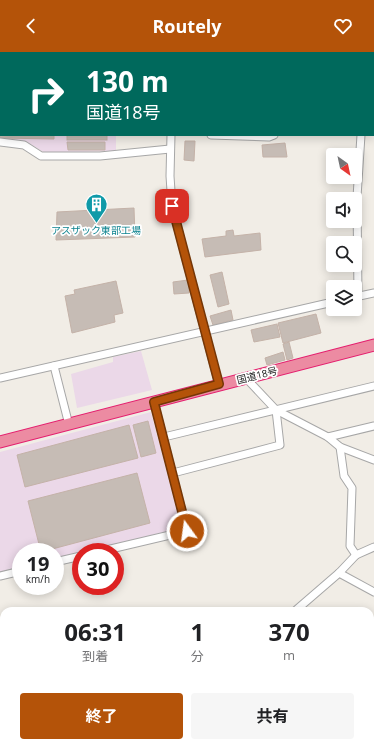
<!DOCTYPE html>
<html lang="ja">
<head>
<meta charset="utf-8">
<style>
  body { margin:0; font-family:"Open Sans","Noto Sans JP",sans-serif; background:#f6f6f6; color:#202124; height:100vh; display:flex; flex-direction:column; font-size:15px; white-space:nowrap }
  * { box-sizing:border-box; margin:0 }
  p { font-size:13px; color:#757577 }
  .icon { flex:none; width:22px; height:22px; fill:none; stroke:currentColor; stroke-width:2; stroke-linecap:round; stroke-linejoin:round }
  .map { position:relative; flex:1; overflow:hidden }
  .drawer { position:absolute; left:0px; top:555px; width:374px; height:140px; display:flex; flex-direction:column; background:#fff; border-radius:12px 12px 0 0; box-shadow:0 2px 10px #0003 }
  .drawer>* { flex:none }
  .guide { position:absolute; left:0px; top:0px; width:374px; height:84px; box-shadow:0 2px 10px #0003; background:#00695c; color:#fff; overflow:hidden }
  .needle { width:26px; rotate:147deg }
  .controls { position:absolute; left:326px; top:96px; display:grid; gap:8px }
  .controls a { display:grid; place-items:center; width:36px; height:36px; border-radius:4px; background:#fff; box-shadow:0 2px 10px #0003; font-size:20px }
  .speed { position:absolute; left:12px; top:491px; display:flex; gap:8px; font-size:20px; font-weight:700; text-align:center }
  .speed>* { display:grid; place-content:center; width:52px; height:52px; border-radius:50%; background:#fff; box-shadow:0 2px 10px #0003; line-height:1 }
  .speed small { font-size:10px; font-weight:400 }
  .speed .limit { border:6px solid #d22; background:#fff; color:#111 }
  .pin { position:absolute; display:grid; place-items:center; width:34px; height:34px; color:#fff; margin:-17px; border-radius:8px; box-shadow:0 2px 6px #0006 }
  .me { position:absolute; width:44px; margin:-22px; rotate:346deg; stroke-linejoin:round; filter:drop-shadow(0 0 3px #0008) }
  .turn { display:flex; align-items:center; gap:14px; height:84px; padding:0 20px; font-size:18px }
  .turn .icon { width:52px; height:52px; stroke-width:2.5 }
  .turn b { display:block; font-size:28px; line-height:34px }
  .eta { display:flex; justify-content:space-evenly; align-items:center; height:68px; text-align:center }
  .eta b { font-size:24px; font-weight:700; line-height:28px }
  .button { display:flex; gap:8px; margin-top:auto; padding:8px 20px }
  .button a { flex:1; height:46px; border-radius:4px; background:#b45309; color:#fff; font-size:16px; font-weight:700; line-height:46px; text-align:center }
  .button a+a { background:#f6f6f6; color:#202124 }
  header { display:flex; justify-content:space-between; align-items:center; height:52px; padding:0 20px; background:#b45309; color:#fff; font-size:18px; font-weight:700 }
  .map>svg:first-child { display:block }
</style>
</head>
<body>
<header><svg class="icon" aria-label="back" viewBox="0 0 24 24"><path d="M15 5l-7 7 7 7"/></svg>Routely<svg class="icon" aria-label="heart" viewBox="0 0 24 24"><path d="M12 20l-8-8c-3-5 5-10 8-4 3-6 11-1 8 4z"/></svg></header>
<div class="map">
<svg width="374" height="695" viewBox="0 0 374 695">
  <rect width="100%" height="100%" fill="#f1ede6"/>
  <g fill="#ebd8e8">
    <polygon points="0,0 167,0 1,1 1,83 116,83 116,99 45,101 27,90 0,86"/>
    <polygon points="141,299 152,338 77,356 71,322 113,310 113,305"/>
    <polygon points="151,360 182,476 55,508 55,500 21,500 21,516 0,521 0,400"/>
  </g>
  <g fill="#c6bcb5" stroke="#c4b2a8">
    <polygon points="0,11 1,11 0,52"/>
    <polygon points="0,57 1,83 54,83 54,87 0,86"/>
    <rect x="67" y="83" width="40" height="5"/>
    <polygon points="185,89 195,89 194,109 184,108"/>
    <polygon points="67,90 105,90 105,98 68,98"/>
    <polygon points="285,91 287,105 263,105 262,93"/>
    <polygon points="134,156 135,185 56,188 57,160"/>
    <polygon points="233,178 234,184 260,181 261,198 205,205 202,187 226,184 226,179"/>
    <polygon points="222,220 229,252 218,255 210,223"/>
    <polygon points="188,228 189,241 174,242 173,230"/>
    <polygon points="116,229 123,261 114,263 115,270 72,281 65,244 75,242 74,238"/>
    <polygon points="231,258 233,268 213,273 210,264"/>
    <polygon points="316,262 321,281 283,291 278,271"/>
    <polygon points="277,272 280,285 254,290 251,278"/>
    <polygon points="289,290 293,306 287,308 283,292"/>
    <polygon points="283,300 285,308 267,313 265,306"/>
    <polygon points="148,369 156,401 141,405 133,373"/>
    <polygon points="129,373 138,406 25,435 17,403"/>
    <polygon points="137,421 150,471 41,500 28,449"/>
  </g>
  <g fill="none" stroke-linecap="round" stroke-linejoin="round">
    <defs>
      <g id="minor">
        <polyline points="171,0 171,1"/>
        <polyline points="171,83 170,124 172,154 219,333"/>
        <polyline points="211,83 269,85 274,83"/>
        <polyline points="0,90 24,93 41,104 100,104 170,97"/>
        <polyline points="355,245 374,241"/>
        <polyline points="358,245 357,145 361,83"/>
        <polyline points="54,314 69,373"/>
        <polyline points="0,326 333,250"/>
        <polyline points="246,326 276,358 328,385 340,395 374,408"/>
        <polyline points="164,385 374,334"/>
        <polyline points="328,385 374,374"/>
        <polyline points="340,395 344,424 352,436 350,494 356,503"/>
        <polyline points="173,421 280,393 276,358"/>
        <polyline points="98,500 187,479 154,350"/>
        <polyline points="55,510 81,504"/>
        <polyline points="339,521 374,540"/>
        <polyline points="0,524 21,519"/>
        <polyline points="295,559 339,521 356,503 374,495"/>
        <polyline points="370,621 374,621"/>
        <polyline points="370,647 374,666"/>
        <polyline points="182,691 190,695"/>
        <polyline points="288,691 289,695"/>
        <polyline points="333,691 333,695"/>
        <polyline points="4,695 14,691"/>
      </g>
      <polyline id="highway" points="0,390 374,293"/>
    </defs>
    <use href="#minor" stroke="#a7a7a7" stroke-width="9"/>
    <use href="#highway" stroke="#e41e6e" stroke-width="13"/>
    <use href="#minor" stroke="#fff" stroke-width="7"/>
    <use href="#highway" stroke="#ec8ba2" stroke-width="11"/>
  </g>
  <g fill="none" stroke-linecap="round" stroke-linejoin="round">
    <defs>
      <polyline id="route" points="172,154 219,332 154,350 187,479"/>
    </defs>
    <use href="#route" stroke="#753606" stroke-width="10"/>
    <use href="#route" stroke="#b45309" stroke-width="7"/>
  </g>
  <defs>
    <symbol id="building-pin" viewBox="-11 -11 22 30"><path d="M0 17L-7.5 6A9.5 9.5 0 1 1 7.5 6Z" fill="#0f9aa8" stroke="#fff"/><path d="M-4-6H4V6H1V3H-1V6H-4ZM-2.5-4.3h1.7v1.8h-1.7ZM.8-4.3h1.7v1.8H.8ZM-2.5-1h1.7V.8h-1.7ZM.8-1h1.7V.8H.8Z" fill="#fff"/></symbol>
  </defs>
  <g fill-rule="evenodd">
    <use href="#building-pin" x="84" y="140" width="25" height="34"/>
  </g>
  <g text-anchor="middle" stroke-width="3.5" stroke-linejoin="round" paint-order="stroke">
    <g font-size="10" fill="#0d838f" stroke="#fff">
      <text x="96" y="182">アスザック東部工場</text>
    </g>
    <g font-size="10" fill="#202020" stroke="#fff">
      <text transform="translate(257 323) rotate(-14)" y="4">国道18号</text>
    </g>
  </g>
</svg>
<div class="controls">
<a><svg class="needle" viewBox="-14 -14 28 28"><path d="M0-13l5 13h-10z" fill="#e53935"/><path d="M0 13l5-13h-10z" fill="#757577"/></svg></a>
<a><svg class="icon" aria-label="sound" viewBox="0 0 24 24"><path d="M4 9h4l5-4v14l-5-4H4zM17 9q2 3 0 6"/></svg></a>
<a><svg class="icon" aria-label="search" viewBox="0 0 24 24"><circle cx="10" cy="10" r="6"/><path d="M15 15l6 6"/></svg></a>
<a><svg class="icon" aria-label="layers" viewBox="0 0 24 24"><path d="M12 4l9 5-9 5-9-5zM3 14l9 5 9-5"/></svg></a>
</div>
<div class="speed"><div>19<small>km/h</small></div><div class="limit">30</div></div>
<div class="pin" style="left:172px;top:154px;background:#d93025"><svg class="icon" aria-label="arrive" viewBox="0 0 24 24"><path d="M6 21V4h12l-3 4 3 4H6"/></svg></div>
<svg class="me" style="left:187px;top:479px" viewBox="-20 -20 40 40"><circle r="17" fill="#b45309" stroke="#fff" stroke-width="3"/><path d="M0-11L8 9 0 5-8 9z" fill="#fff"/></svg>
<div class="guide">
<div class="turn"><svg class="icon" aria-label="right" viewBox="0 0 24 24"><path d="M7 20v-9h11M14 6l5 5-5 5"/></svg><div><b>130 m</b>国道18号</div></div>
</div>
<section class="drawer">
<div class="eta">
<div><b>06:31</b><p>到着</p></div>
<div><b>1</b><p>分</p></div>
<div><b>370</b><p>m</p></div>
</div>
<div class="button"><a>終了</a><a>共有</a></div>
</section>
</div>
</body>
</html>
